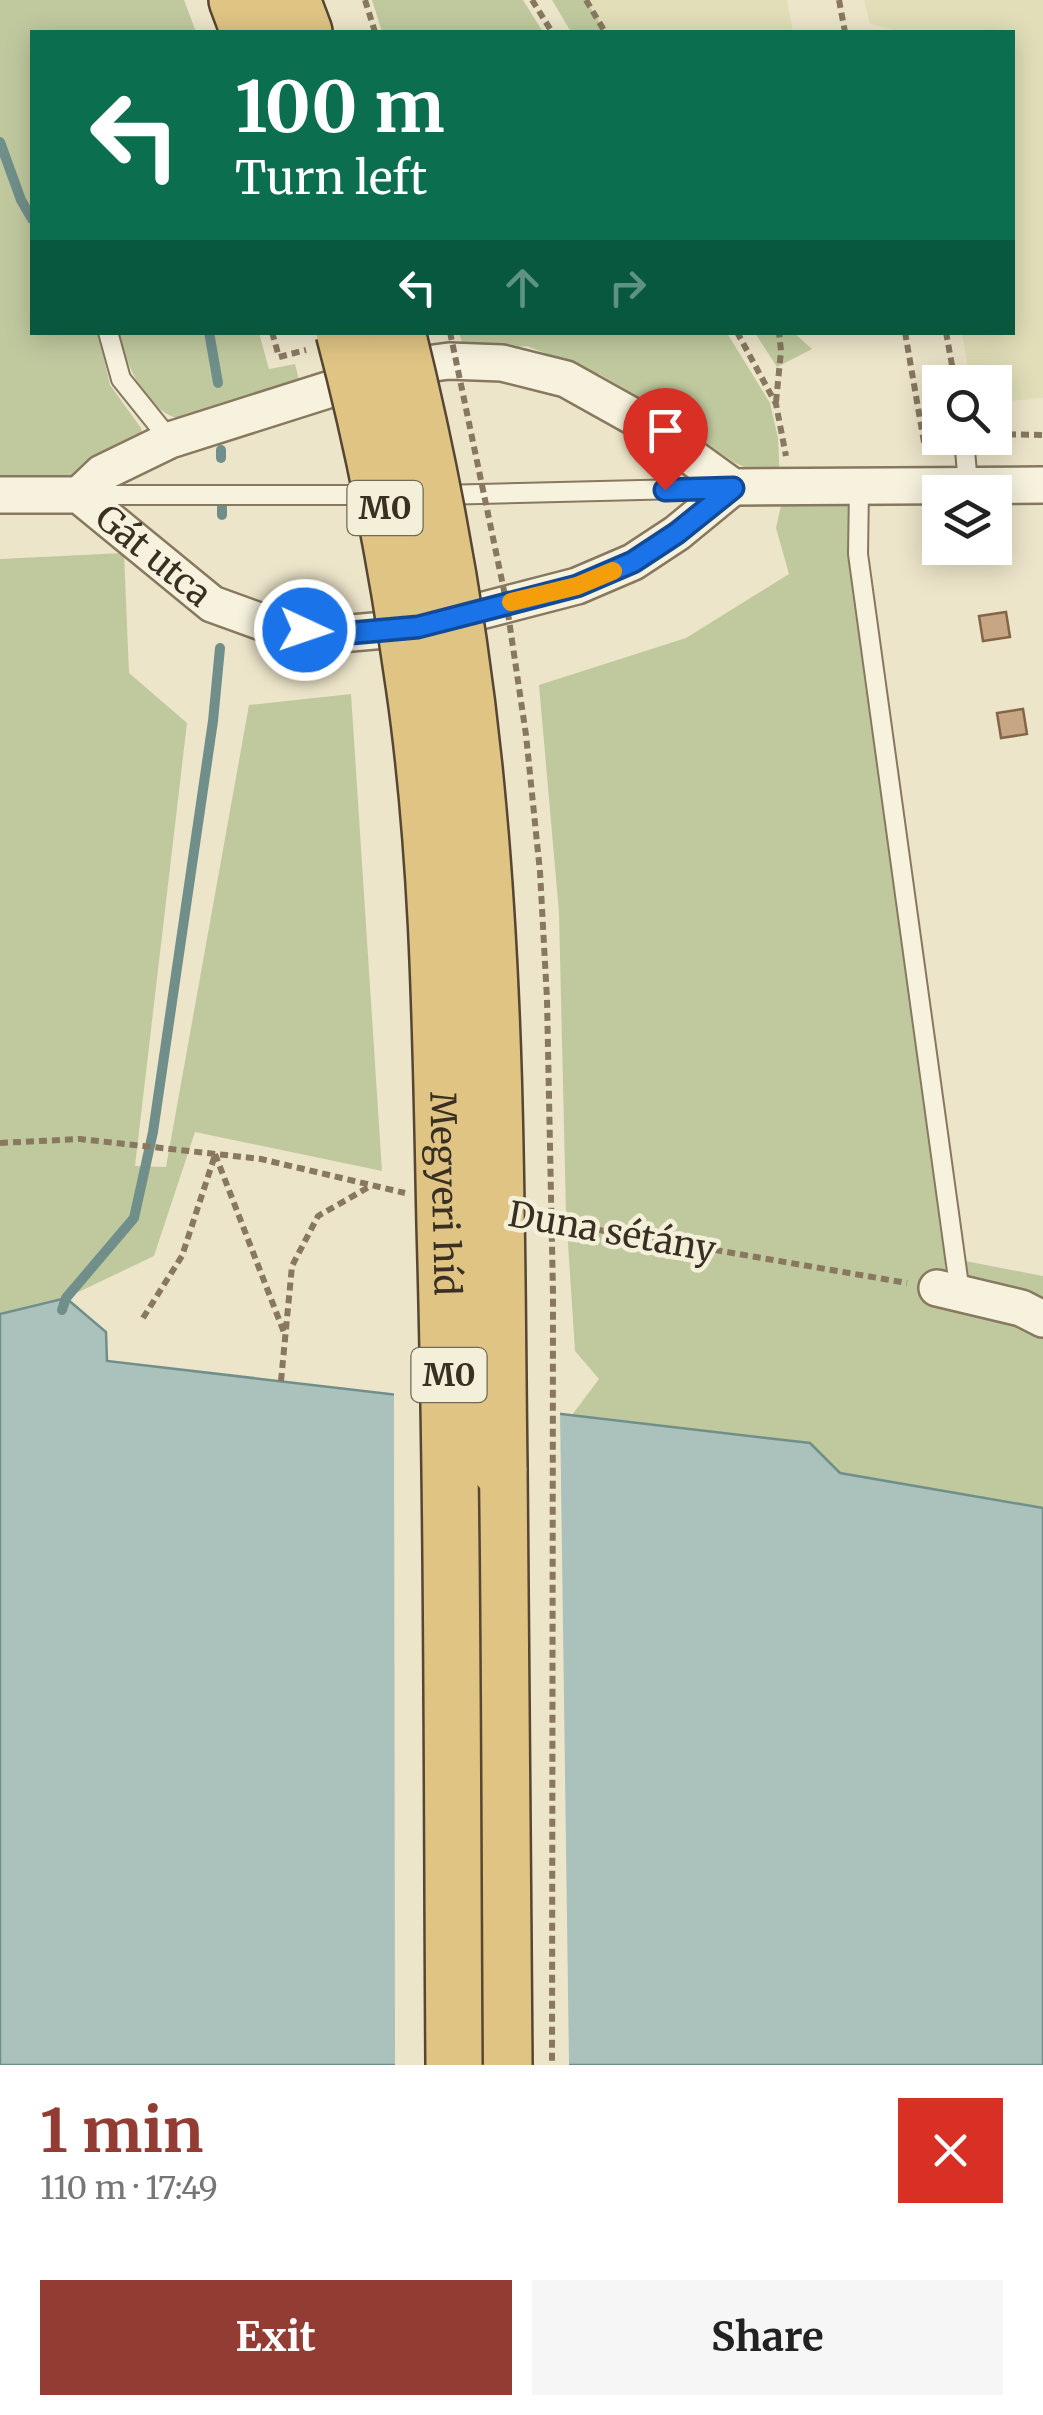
<!DOCTYPE html>
<html lang="en">
<head>
<meta charset="utf-8">
<style>
  body { margin:0; font-family:Merriweather,serif; background:#f6f6f6; color:#222; height:100vh; display:flex; flex-direction:column; font-size:38px; white-space:nowrap }
  * { box-sizing:border-box; margin:0 }
  p { font-size:32px; color:#767676 }
  .icon { flex:none; width:55px; height:55px; fill:none; stroke:currentColor; stroke-width:2; stroke-linecap:round; stroke-linejoin:round }
  .map { position:relative; height:2065px; overflow:hidden }
  .details { display:flex; flex-direction:column; background:#fff; flex:1 }
  .details>* { flex:none }
  .banner { position:absolute; left:30px; top:30px; width:985px; height:305px; border-radius:0px; box-shadow:0 5px 25px #0003; background:#0b6e4f; color:#fff; overflow:hidden }
  .fabs { position:absolute; left:922px; top:365px; display:grid; gap:20px }
  .fabs a { display:grid; place-items:center; width:90px; height:90px; border-radius:0px; background:#fff; box-shadow:0 5px 25px #0003; font-size:50px }
  .pin { position:absolute; display:grid; place-items:center; width:85px; height:85px; color:#fff; margin:-102px -42px; border-radius:50% 50% 50% 0; rotate:-45deg; box-shadow:0 0 10px #0007 }
  .pin .icon { rotate:45deg }
  .me { position:absolute; width:110px; margin:-55px; rotate:93deg; stroke-linejoin:round; filter:drop-shadow(0 0 8px #0008) }
  .turn { display:flex; align-items:center; gap:35px; height:210px; padding:0 40px; font-size:45px }
  .turn .icon { width:130px; height:130px; stroke-width:2.5 }
  .turn b { display:block; font-size:70px; line-height:85px }
  .lanes { display:flex; align-items:center; height:95px; padding:0 40px; background:#0003; justify-content:center; gap:50px; direction:ltr }
  .lanes .off { opacity:.35 }
  .round { display:grid; place-items:center; flex:none; width:105px; height:105px; border-radius:0px; background:#f6f6f6 }
  .head { display:flex; align-items:center; justify-content:space-between; height:170px; padding:0 40px }
  h1 { font-size:60px; font-weight:700; line-height:75px; color:#923c34 }
  .cta { display:flex; gap:20px; margin-top:auto; padding:20px 40px }
  .cta a { flex:1; height:115px; border-radius:0px; background:#923c34; color:#fff; font-size:40px; font-weight:700; line-height:115px; text-align:center }
  .cta a+a { background:#f6f6f6; color:#222 }
  .map>svg:first-child { display:block }
</style>
</head>
<body>
<div class="map">
<svg width="1043" height="2065" viewBox="0 0 1043 2065">
  <rect width="100%" height="100%" fill="#ece5ca"/>
  <g fill="#e1deb8">
    <polygon points="586,0 787,0 793,32 605,32"/>
    <polygon points="864,0 1043,0 1043,398 998,402 995,401 995,382 970,382 962,333 1012,332 1012,32 903,32 870,24"/>
  </g>
  <g fill="#c0c99e">
    <polygon points="0,0 184,0 196,32 32,32 32,332 98,333 110,385 141,428 144,440 74,481 0,488"/>
    <polygon points="372,0 523,0 543,32 382,32"/>
    <polygon points="552,0 586,0 605,32 571,32"/>
    <path d="M117,333H259L269,369L295,364L301,388C273,396 196,427 171,416C140,402 127,361 117,333Z"/>
    <polygon points="459,333 727,333 770,403 778,438 780,482 735,463 650,404 601,375 527,346 465,352"/>
    <polygon points="755,333 794,333 812,349 777,367"/>
    <polygon points="785,487 859,488 855,552 965,1261 1043,1276 1043,1508 840,1473 809,1443 572,1415 599,1379 575,1351 566,1213 559,913 539,685 686,638 789,574 776,528"/>
    <polygon points="124,553 129,673 187,723 135,1166 166,1167 249,705 351,694 382,1171 195,1132 154,1256 66,1298 0,1314 0,559"/>
  </g>
  <polygon fill="#aac1bc" stroke="#718f8a" stroke-width="2.5" points="66,1298 106,1332 107,1361 810,1443 840,1473 1043,1508 1043,2065 0,2065 0,1314"/>
  <polygon fill="#ece5ca" points="394,1389 560,1409 569,2065 395,2065"/>
  <g fill="none" stroke-linecap="round" stroke-linejoin="round">
    <g stroke="#718f8a" stroke-width="10">
      <polyline points="0,142 21,200 32,219"/>
      <polyline points="209,332 218,383"/>
      <polyline points="221,450 221,458"/>
      <polyline points="222,515 222,507"/>
      <polyline points="62,1310 66,1298 134,1218 153,1132 213,721 220,648"/>
    </g>
  </g>
  <g fill="#c7a683" stroke="#856547" stroke-width="2.5">
    <polygon points="1006,612 1010,637 983,641 979,616"/>
    <polygon points="1023,709 1027,734 1001,738 997,713"/>
  </g>
  <g fill="none" stroke-linecap="round" stroke-linejoin="round">
    <defs>
      <g id="service">
        <polyline points="108,332 121,379 170,440"/>
        <polyline points="964,438 968,485"/>
        <polyline points="859,488 858,554 960,1293"/>
        <polyline points="84,495 373,495"/>
        <polyline points="439,495 723,488"/>
      </g>
      <g id="minor">
        <path id="s1" d="M0,495H79L212,604L270,625L340,634L419,627L577,586L633,562L677,533L733,487"/>
        <polyline points="79,495 102,473 170,440 397,368 449,361 502,363 566,379 643,422 733,487 1043,485"/>
        <polyline points="937,1288 1021,1308 1043,1319"/>
      </g>
      <g id="trunk">
        <polyline points="237,0 249,32"/>
        <polyline points="292,0 304,32"/>
        <polyline points="499,1468 504,2065"/>
      </g>
    </defs>
    <use href="#service" stroke="#87785f" stroke-width="22"/>
    <use href="#minor" stroke="#87785f" stroke-width="40"/>
    <use href="#trunk" stroke="#564633" stroke-width="60"/>
    <g stroke="#87785f" stroke-width="6" stroke-dasharray="8 5" stroke-linecap="butt">
      <polyline points="365,0 375,32"/>
      <polyline points="532,0 552,32"/>
      <polyline points="586,0 605,32"/>
      <polyline points="839,0 845,32"/>
      <polyline points="272,332 279,357 306,350"/>
      <polyline points="737,332 776,404 786,456"/>
      <polyline points="905,332 926,454"/>
      <polyline points="946,332 955,382"/>
      <polyline points="776,402 781,351 779,332"/>
      <polyline points="995,434 1043,435"/>
      <polyline points="0,1143 80,1139 261,1159 405,1193"/>
      <polyline points="215,1154 285,1335"/>
      <polyline points="535,1219 907,1283"/>
      <polyline points="143,1318 182,1256 215,1155"/>
      <polyline points="281,1381 292,1266 318,1216 369,1187"/>
    </g>
    <use href="#service" stroke="#f7f2dd" stroke-width="18"/>
    <use href="#minor" stroke="#f7f2dd" stroke-width="35"/>
    <use href="#trunk" stroke="#dfc484" stroke-width="55"/>
    <defs>
      <g id="trunk-bridge">
        <path id="s2" d="M344,332C375,448 397,565 414,684C440,861 441,1046 445,1225C453,1505 452,1785 454,2065"/>
        <path d="M397,332C436,489 464,650 478,810C498,1029 496,1249 499,1468"/>
      </g>
    </defs>
    <use href="#trunk-bridge" stroke="#564633" stroke-width="60" stroke-linecap="butt"/>
    <polyline stroke="#87785f" stroke-width="6" stroke-dasharray="8 5" stroke-linecap="butt" points="450,332 506,600 526,735 540,872 547,999 553,1294 552,2065"/>
    <use href="#trunk-bridge" stroke="#dfc484" stroke-width="55"/>
  </g>
  <g fill="none" stroke-linecap="round" stroke-linejoin="round">
    <defs>
      <polyline id="route" points="305,630 340,634 418,627 577,586 633,562 677,533 733,488 665,490"/>
    </defs>
    <use href="#route" stroke="#114b97" stroke-width="25"/>
    <use href="#route" stroke="#1a73e8" stroke-width="18"/>
    <polyline stroke="#f59e0b" stroke-width="18" points="511,602 577,586 613,571"/>
  </g>
  <g text-anchor="middle" stroke-width="9" stroke-linejoin="round" paint-order="stroke">
    <g fill="#f4efd9" stroke="#716959" stroke-width="2.5">
      <rect x="347.5" y="481" width="75" height="54" rx="8"/>
      <rect x="411.5" y="1348" width="75" height="54" rx="8"/>
    </g>
    <g font-size="32" font-weight="bold" fill="#392f22">
      <text x="385" y="519">M0</text>
      <text x="449" y="1386">M0</text>
    </g>
    <g font-size="35" fill="#392f22" stroke="#f4efd9">
      <text dy="12" stroke="none"><textPath href="#s1" startOffset="175">Gát utca</textPath></text>
      <text dy="12" stroke="none"><textPath href="#s2" startOffset="870">Megyeri híd</textPath></text>
      <text transform="translate(612 1232) rotate(10)" y="12">Duna sétány</text>
    </g>
  </g>
</svg>
<div class="fabs">
<a><svg class="icon" aria-label="search" viewBox="0 0 24 24"><circle cx="10" cy="10" r="6"/><path d="M15 15l6 6"/></svg></a>
<a><svg class="icon" aria-label="layers" viewBox="0 0 24 24"><path d="M12 4l9 5-9 5-9-5zM3 14l9 5 9-5"/></svg></a>
</div>
<div class="pin" style="left:665px;top:490px;background:#d93025"><svg class="icon" aria-label="arrive" viewBox="0 0 24 24"><path d="M6 21V4h12l-3 4 3 4H6"/></svg></div>
<svg class="me" style="left:305px;top:630px" viewBox="-20 -20 40 40"><circle r="17" fill="#1a73e8" stroke="#fff" stroke-width="3"/><path d="M0-11L8 9 0 5-8 9z" fill="#fff"/></svg>
<div class="banner">
<div class="turn"><svg class="icon" aria-label="left" viewBox="0 0 24 24"><path d="M17 20v-9H6M10 6l-5 5 5 5"/></svg><div><b>100 m</b>Turn left</div></div>
<div class="lanes"><svg class="icon" aria-label="left" viewBox="0 0 24 24"><path d="M17 20v-9H6M10 6l-5 5 5 5"/></svg><svg class="icon off" aria-label="ahead" viewBox="0 0 24 24"><path d="M12 20V5M6 11l6-6 6 6"/></svg><svg class="icon off" aria-label="right" viewBox="0 0 24 24"><path d="M7 20v-9h11M14 6l5 5-5 5"/></svg></div>
</div>
</div>
<section class="details">
<div class="head"><div><h1>1 min</h1><p>110 m · 17:49</p></div><a class="round" style="background:#d93025;color:#fff"><svg class="icon" aria-label="close" viewBox="0 0 24 24"><path d="M6 6l12 12M18 6L6 18"/></svg></a></div>
<div class="cta"><a>Exit</a><a>Share</a></div>
</section>
</body>
</html>
